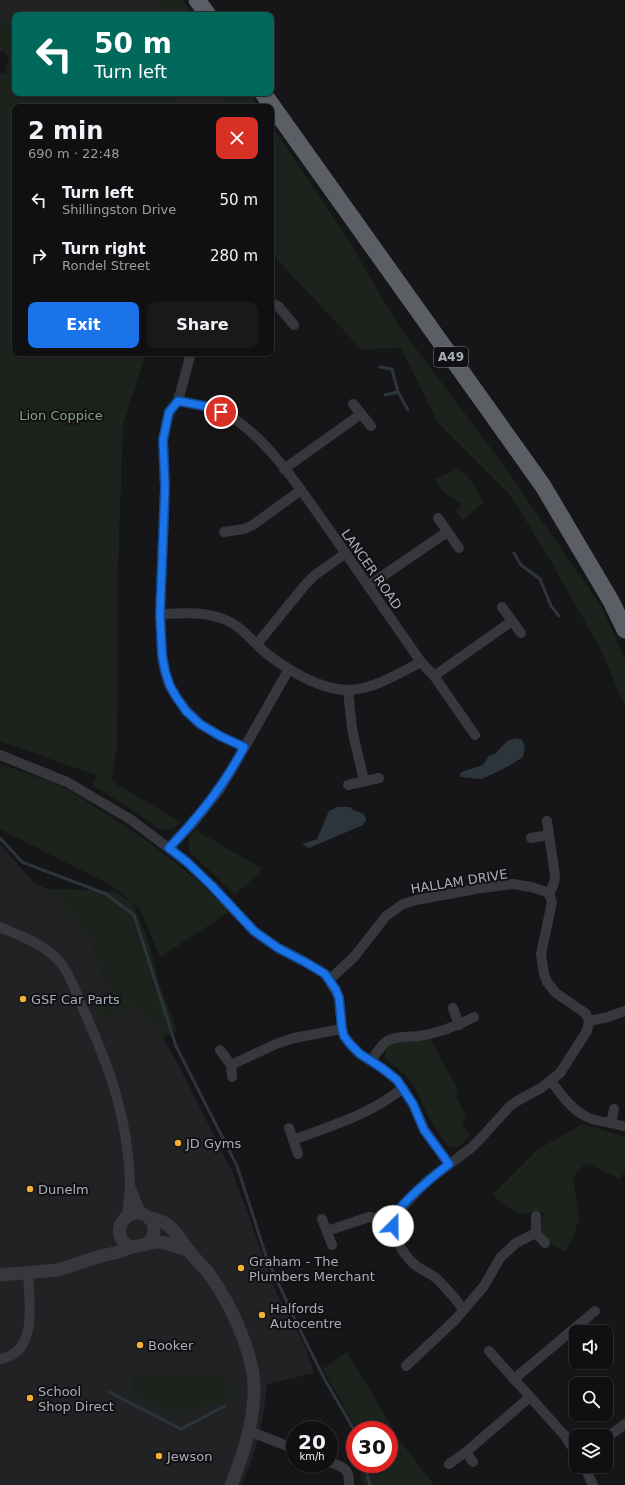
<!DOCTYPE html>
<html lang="en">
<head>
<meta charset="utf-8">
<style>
  body { margin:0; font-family:"DejaVu Sans",sans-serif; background:#19191b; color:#f1f3f6; height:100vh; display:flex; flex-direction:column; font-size:15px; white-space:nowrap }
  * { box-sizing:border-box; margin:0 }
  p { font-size:13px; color:#9c9d9f }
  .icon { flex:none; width:22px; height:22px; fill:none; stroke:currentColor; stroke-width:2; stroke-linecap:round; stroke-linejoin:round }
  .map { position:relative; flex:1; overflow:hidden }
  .side { position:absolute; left:12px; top:104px; width:262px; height:252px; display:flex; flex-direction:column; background:#101012; border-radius:8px; box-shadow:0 1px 3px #0004,0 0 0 1px #303032 }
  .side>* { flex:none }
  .hud { position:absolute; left:12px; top:12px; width:262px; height:84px; border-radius:8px; box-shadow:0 1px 3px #0004,0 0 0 1px #303032; background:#00695c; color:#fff; overflow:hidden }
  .buttons { position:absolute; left:569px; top:1325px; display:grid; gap:8px }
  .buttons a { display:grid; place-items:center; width:44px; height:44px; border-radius:8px; background:#101012; box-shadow:0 1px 3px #0004,0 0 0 1px #303032; font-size:20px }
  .speed { position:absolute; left:286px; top:1421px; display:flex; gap:8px; font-size:20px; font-weight:700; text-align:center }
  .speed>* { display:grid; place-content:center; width:52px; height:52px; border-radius:50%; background:#101012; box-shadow:0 1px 3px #0004,0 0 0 1px #303032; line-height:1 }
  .speed small { font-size:10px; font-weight:400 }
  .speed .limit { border:6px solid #d22; background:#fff; color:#111 }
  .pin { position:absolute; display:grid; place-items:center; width:34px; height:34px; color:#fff; margin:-17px; border:2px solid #fff; border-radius:50%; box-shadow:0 1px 4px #0007 }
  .me { position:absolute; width:44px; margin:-22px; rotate:22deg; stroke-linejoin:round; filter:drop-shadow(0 0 3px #0008) }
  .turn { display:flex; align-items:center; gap:14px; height:84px; padding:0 16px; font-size:18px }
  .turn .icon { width:52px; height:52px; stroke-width:2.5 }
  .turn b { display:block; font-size:28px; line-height:34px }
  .round { display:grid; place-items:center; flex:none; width:42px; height:42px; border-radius:8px; background:#19191b }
  .headline { display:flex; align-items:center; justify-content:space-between; height:68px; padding:0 16px }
  h1 { font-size:24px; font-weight:800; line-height:30px }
  .primary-button { display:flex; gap:8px; margin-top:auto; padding:8px 16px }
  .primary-button a { flex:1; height:46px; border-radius:8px; background:#1a73e8; color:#fff; font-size:16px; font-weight:800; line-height:46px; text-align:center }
  .primary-button a+a { background:#19191b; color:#f1f3f6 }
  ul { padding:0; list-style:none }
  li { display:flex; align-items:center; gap:12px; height:56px; padding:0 16px }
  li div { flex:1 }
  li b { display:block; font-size:15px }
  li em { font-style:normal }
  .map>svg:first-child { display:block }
</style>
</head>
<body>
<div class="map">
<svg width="625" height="1485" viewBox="0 0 625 1485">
  <rect width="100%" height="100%" fill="#161618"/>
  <g fill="#222225">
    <polygon points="0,0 156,0 166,15 15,15 15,29 0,19"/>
    <polygon points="152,93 223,93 233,106 189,107"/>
    <polygon points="0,844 34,883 47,889 65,906 90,939 103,973 109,997 120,1015 135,1003 163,1037 183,1074 233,1173 276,1292 305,1346 314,1373 267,1384 263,1416 255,1451 242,1485 0,1485"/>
  </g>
  <g fill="#1c231d">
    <polygon points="156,0 183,0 194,15 166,15"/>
    <polygon points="0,19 15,29 15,93 152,93 189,107 15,107 15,353 146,353 123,424 118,567 117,746 111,781 181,822 173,829 163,829 162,831 125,805 92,785 98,776 0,741 0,73 5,74 9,56 5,55 6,52 0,50"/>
    <polygon points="223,93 250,93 259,107 232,107 233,106"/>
    <polygon points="271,125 343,231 399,326 499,459 603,609 625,660 625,706 600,648 553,565 511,496 438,423 401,348 361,349 271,253"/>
    <polygon points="457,469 468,477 484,502 463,520 455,511 462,504 443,492 435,479"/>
    <polygon points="0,764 43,779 69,790 146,840 196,879 229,912 160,957 140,909 114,887 0,829"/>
    <polygon points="196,830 199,832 263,869 235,895 189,851 189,837"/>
    <polygon points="47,889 114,891 132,903 148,940 159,984 177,1031 163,1037 135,1003 120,1015 101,1019 91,1003 109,997 103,973 90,939 65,906"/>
    <path d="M429,1037L456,1086L457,1097L466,1118L462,1123L470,1136C463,1142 456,1153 447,1145L428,1116L414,1086L406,1075L385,1058C383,1035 414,1038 429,1037Z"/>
    <polygon points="583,1124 625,1137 625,1171 620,1179 586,1163 573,1177 579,1220 572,1239 565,1252 549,1243 540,1228 544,1213 529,1213 520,1215 492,1195 537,1150"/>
    <polygon points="347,1352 400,1441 434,1485 364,1485 361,1481 360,1464 389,1464 389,1430 357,1430 323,1369"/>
    <polygon points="133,1372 230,1376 231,1399 177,1416 133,1395"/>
  </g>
  <g fill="#2c353c">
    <polygon points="515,738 522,740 525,746 523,757 509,766 482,779 460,777 461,772 483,765 489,756 495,754 507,741"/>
    <polygon points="337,807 350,807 353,810 364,814 366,820 363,825 309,848 302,844 317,839 329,811"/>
  </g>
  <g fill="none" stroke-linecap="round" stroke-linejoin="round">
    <g stroke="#2c353c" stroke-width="3">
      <polyline points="380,367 392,369 398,392 408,410"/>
      <polyline points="385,395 398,392"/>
      <polyline points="514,553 521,565 540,579 551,606 559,616"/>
      <polyline points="0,838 22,862 106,894 134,915 176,1046 237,1166 266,1256 297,1324 325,1380 353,1428 355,1435"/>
      <polyline points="109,1392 181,1429 225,1406"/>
      <polyline points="364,1464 370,1485"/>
    </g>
    <g stroke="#37383d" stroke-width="10">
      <polyline points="271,303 278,306 294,325"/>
      <polyline points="191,353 178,401 169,412 163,440 165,487 160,614 162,655 165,671 169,685 177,698 187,711 200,724 220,736 244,747"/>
      <path d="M178,401C198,404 216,408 233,418C271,443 300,489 326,525C358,571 390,617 421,662L434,676L475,735"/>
      <polyline points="353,404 371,426"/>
      <polyline points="284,469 361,414"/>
      <polyline points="438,518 459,548"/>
      <polyline points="224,532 244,529 253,525 301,490"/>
      <polyline points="368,586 447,532"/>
      <polyline points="502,607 521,633"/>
      <path d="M160,614C183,613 205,611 226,620C243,627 252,642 266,653C286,669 320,690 348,690C374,689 398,674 421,662"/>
      <polyline points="257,644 305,585 315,575 346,553"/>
      <polyline points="434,676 512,621"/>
      <polyline points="348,690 352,729 364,781"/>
      <polyline points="0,755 67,782 130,819 187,862 212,886 254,931 278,948 305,962 325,974 335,990 339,998 342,1029 344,1036 350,1044 360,1054 382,1068 397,1080 413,1104 424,1129 449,1164"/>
      <polyline points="348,785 379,778"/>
      <polyline points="547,821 555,876 554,883 549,894"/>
      <polyline points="531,838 549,835"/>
      <polyline points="169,848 193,823 220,789 231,771 289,669"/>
      <path d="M0,927C21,936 44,944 60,962C72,977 76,994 84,1011C110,1068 128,1119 130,1183C130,1194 128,1206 127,1216"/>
      <polyline points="329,980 354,957 386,916 403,904 416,900 481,888 513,884 531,887 544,891 549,894 552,902 541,954 544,974 547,982 556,993 582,1011 586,1014 589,1021"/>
      <polyline points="453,1008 459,1025"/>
      <polyline points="220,1050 231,1065 232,1077"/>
      <path d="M371,1061C376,1054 381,1044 389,1040C398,1036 410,1037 419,1036C439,1033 457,1026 474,1017"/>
      <polyline points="231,1065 276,1044 294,1038 342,1029"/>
      <path d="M551,1081C561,1094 572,1111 589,1118C596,1121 604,1122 611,1123"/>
      <polyline points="614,1109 611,1123 623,1126"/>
      <polyline points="289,1128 298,1154"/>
      <path d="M293,1140C331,1126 371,1114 403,1088"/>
      <polyline points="131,1188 141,1214"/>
      <polyline points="536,1216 536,1233 545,1243"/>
      <polyline points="322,1219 332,1245"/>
      <polyline points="327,1231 369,1217 392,1221"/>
      <path d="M463,1309C456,1299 446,1288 437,1279C430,1273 421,1270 414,1264C402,1253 388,1230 395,1215L426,1182L471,1148L482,1137L509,1107L517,1101L541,1088L560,1073L587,1031L589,1021L608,1017L625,1011"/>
      <polyline points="569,1333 576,1341"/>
      <polyline points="489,1351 565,1436 576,1453"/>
      <path d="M0,1359C39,1353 29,1301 28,1273"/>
      <polyline points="601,1362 605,1365"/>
      <polyline points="406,1366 455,1320 484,1286 500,1258 516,1243 536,1233"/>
      <polyline points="514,1379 595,1311"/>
      <polyline points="249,1431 295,1449"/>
      <polyline points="606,1438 625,1424"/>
      <polyline points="466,1452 473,1462"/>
      <path d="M329,1462C343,1467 350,1468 349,1485"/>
      <polyline points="449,1464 466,1452 530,1397"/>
      <polyline points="584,1466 593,1485"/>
    </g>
    <g stroke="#37383d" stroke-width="13">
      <path d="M148,1217C153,1219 160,1220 165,1223C175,1229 182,1242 189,1251C194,1258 201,1264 207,1271C230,1302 256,1356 254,1394C253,1425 243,1456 231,1485"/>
      <path d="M148,1243C168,1221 133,1200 122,1223C119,1227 119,1233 121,1238C130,1255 146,1241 160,1242C169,1243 180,1248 189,1251"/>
      <polyline points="0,1275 58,1270 101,1256 119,1252 132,1247"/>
    </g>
    <g stroke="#5b5e65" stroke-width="17">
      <polyline points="197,0 208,15"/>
      <polyline points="263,93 543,486 611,601 625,630"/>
    </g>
  </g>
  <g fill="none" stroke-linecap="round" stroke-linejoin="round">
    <defs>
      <path id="route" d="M221,412L210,407L178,401L169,412L163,440L165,487L160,614L162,655L165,671L170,686L177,698L186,711L200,724L220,736L244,747C224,786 199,816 169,848L187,862L212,886L254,931L278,948L305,962L325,974L336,990L339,998L342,1029L344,1036L350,1044L360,1054L382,1068L397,1080L413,1104L424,1130L449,1164C437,1173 396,1206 393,1220C392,1222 393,1225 393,1226"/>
    </defs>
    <use href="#route" stroke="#114b97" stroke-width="10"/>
    <use href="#route" stroke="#1a73e8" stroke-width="7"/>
  </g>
  <g fill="#f2b134" stroke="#111113" stroke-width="1.5">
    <circle cx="23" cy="999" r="4"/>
    <circle cx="178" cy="1143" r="4"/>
    <circle cx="30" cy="1189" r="4"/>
    <circle cx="241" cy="1268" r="4"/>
    <circle cx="262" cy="1315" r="4"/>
    <circle cx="140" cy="1345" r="4"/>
    <circle cx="30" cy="1398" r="4"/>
    <circle cx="159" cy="1456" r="4"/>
  </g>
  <g text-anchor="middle" stroke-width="4" stroke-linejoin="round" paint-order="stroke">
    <rect fill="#111113" stroke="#7b7e86" stroke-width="1" x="434" y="347" width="34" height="20" rx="3"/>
    <g font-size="12" font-weight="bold" fill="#a8adb8">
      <text x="451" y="361">A49</text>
    </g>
    <g font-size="13" fill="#7fa381" stroke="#111113">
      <text x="61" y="420">Lion Coppice</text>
    </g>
    <g font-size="13" fill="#a8adb8" stroke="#111113">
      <text transform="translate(372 569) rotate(55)" y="5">LANCER ROAD</text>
      <text transform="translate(459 881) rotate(-9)" y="5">HALLAM DRIVE</text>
    </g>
    <g font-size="13" fill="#a8adb8" stroke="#111113" text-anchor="start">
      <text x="31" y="1004">GSF Car Parts</text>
      <text x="186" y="1148">JD Gyms</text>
      <text x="38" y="1194">Dunelm</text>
      <text x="249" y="1266">Graham - The<tspan x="249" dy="15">Plumbers Merchant</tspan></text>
      <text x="270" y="1313">Halfords<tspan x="270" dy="15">Autocentre</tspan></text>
      <text x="148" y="1350">Booker</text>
      <text x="38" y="1396">School<tspan x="38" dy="15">Shop Direct</tspan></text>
      <text x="167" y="1461">Jewson</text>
    </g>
  </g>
</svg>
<div class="buttons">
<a><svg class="icon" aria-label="sound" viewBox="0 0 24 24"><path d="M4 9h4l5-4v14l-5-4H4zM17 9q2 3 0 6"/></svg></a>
<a><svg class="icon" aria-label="search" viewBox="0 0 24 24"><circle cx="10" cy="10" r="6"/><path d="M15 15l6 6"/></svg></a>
<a><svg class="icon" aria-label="layers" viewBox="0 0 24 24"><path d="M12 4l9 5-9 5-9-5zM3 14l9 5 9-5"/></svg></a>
</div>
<div class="speed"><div>20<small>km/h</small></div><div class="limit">30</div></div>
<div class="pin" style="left:221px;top:412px;background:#d93025"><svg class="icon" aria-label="arrive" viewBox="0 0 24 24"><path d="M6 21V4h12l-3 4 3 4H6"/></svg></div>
<svg class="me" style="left:393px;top:1226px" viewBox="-20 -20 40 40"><circle r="19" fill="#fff"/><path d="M0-13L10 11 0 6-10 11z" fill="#1a73e8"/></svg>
<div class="hud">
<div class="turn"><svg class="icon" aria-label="left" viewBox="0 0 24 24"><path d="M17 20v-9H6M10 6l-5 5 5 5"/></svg><div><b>50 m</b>Turn left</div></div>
</div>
<section class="side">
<div class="headline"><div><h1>2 min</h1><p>690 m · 22:48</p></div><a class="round" style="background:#d93025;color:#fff"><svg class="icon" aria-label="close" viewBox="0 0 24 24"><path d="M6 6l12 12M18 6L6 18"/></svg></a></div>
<ul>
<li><svg class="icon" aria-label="left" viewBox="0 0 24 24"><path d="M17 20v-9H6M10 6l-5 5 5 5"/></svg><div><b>Turn left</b><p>Shillingston Drive</p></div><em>50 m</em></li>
<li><svg class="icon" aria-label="right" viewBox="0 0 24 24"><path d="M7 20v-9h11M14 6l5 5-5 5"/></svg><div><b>Turn right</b><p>Rondel Street</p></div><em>280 m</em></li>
</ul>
<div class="primary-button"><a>Exit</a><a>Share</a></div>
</section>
</div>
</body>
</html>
